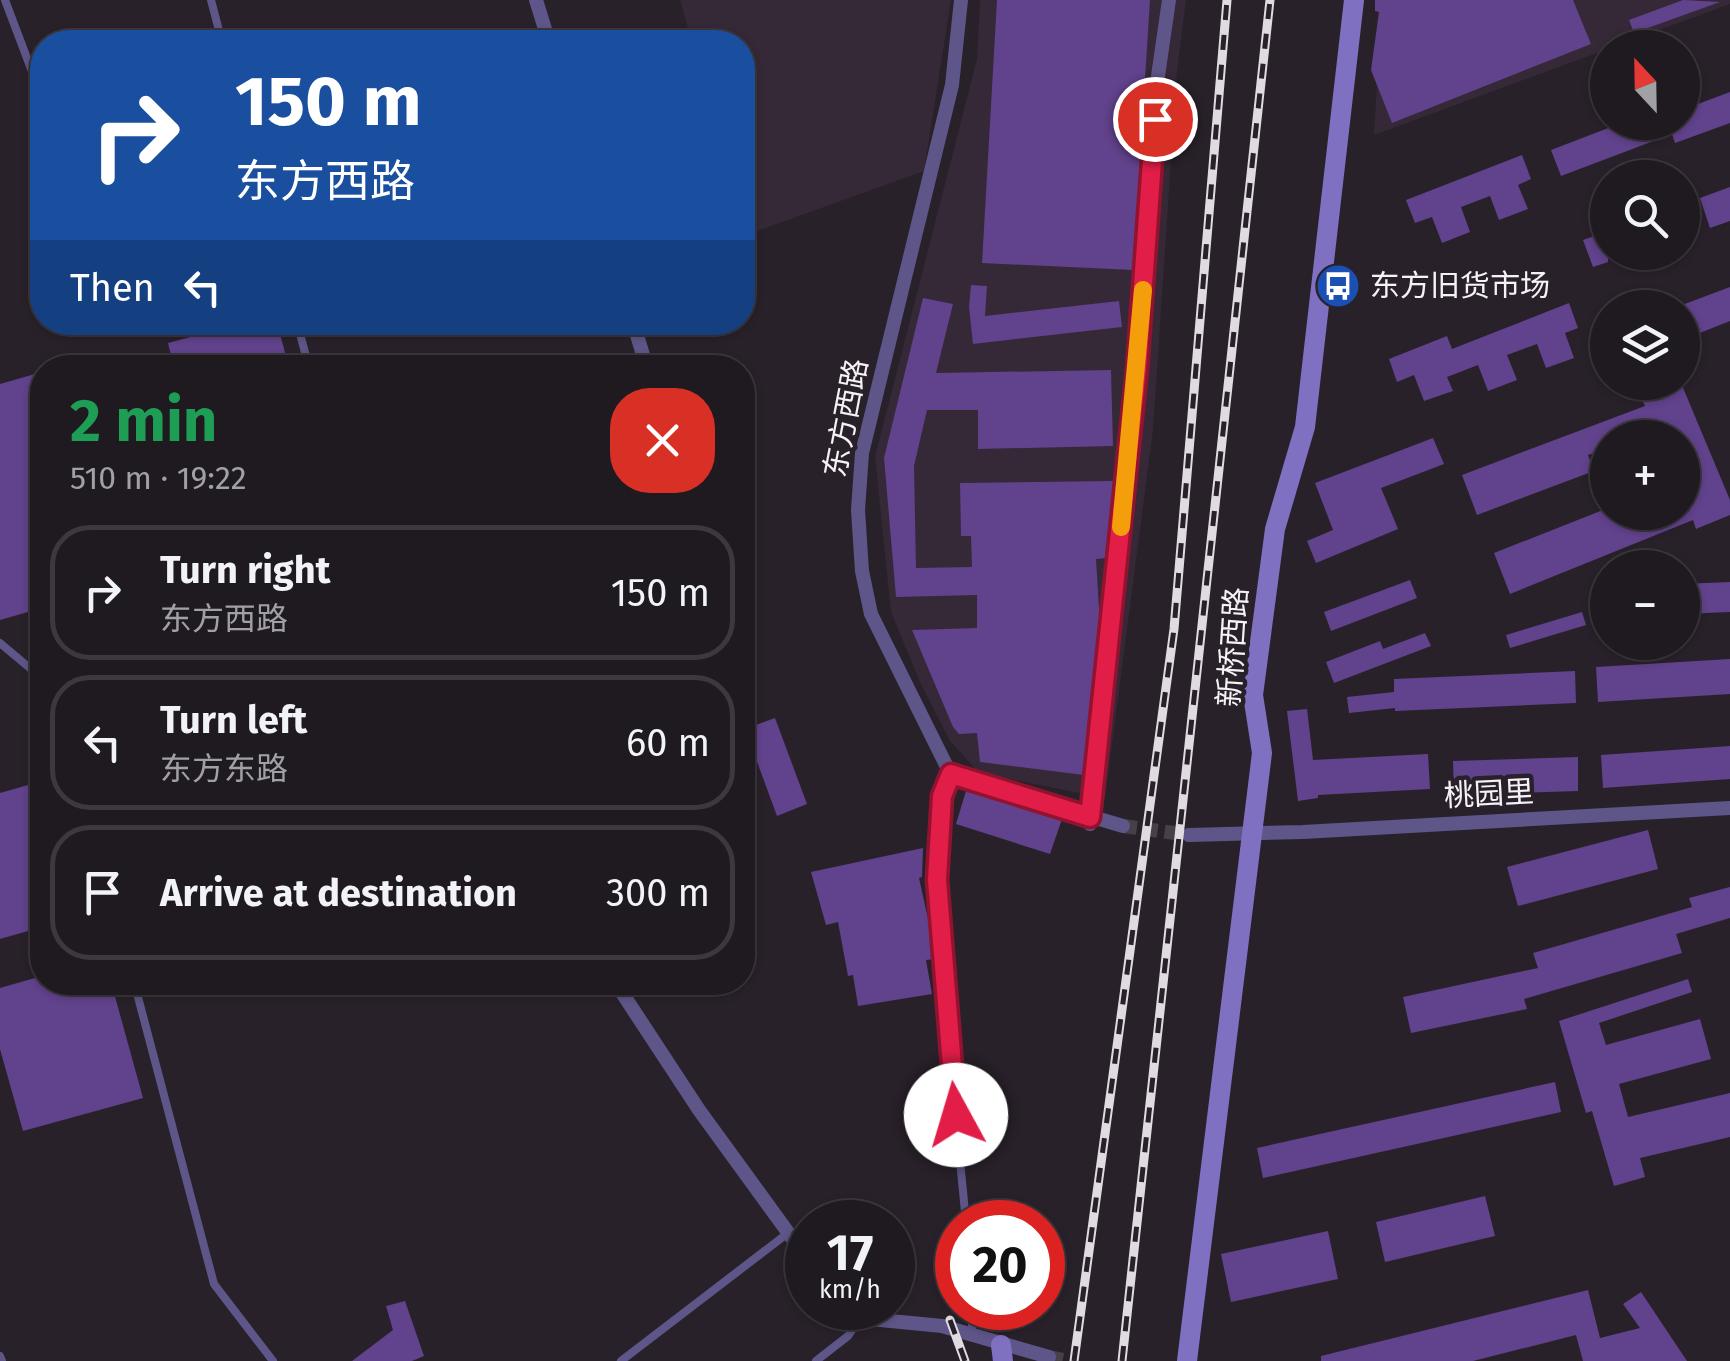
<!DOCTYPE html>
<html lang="en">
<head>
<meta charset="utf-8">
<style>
  body { margin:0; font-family:"Fira Sans","Noto Sans SC",sans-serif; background:#2c262d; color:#f1f3f6; height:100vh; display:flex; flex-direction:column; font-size:38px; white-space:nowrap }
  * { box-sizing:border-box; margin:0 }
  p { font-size:32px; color:#a1a0a5 }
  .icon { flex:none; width:55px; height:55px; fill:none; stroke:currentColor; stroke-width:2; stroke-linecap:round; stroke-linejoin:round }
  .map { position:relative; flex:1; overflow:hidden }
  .details { position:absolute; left:30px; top:355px; width:725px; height:640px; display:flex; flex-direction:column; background:#1f1920; border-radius:40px; box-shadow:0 2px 8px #0004,0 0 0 2px #3c383e }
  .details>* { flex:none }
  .top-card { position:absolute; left:30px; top:30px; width:725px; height:305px; border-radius:40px; box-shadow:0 2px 8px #0004,0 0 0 2px #3c383e; background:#1a4fa0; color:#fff; overflow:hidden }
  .needle { width:65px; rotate:338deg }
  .controls { position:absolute; left:1590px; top:30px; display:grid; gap:20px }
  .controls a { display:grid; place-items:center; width:110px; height:110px; border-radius:50%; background:#1f1920; box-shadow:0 2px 8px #0004,0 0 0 2px #3c383e; font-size:50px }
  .speed { position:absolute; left:785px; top:1200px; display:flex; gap:20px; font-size:50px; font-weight:700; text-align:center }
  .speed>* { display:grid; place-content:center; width:130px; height:130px; border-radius:50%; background:#1f1920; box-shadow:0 2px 8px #0004,0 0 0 2px #3c383e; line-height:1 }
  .speed small { font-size:25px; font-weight:400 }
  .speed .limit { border:15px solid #d22; background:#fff; color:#111 }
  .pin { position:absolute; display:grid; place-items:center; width:85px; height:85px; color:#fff; margin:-42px; border:5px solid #fff; border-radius:50%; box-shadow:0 2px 10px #0007 }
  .me { position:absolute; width:110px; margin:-55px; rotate:354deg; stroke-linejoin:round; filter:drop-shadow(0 0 8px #0008) }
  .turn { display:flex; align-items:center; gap:35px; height:210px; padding:0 40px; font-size:45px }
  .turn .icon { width:130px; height:130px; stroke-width:2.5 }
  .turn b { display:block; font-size:70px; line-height:85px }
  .then { display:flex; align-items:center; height:95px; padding:0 40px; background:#0003; gap:20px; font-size:38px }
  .round { display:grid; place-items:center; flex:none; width:105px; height:105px; border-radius:40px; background:#2c262d }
  .overview { display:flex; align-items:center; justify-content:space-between; height:170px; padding:0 40px }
  h1 { font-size:60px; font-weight:700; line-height:75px; color:#1e9e55 }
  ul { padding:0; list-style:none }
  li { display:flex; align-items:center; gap:30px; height:135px; margin:0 20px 15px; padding:0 20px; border:5px solid #3c383e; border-radius:40px }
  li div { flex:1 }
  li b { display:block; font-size:38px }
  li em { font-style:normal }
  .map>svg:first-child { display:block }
</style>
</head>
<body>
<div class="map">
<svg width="1730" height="1361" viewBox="0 0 1730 1361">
  <rect width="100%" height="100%" fill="#29212a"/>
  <g fill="#352837">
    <polygon points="680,0 951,0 924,171 746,235 742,225 742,42 692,42"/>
    <polygon points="980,0 1186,0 1177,71 1153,430 1105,798 979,773 950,741 920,682 891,612 875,457 977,59"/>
    <polygon points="1382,0 1730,0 1730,4 1374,135"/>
  </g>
  <g fill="#61428c">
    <polygon points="997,0 1150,0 1133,270 982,263"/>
    <polygon points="1375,0 1573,0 1591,44 1392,123 1371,70 1379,12 1375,11"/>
    <polygon points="1683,0 1720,2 1634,33 1629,20"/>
    <polygon points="1730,92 1730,123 1675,143 1672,134 1561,176 1551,150 1624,122 1682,122 1682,110"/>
    <polygon points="1522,155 1531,179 1518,185 1528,209 1499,220 1490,196 1461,207 1470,232 1442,243 1432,217 1415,223 1406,200"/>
    <polygon points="1730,187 1730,221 1710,228 1700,198"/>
    <polygon points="1608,231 1608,262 1593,267 1583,240"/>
    <polygon points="971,285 987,286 985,316 1119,301 1122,327 973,344 969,307"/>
    <polygon points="1730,287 1730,321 1682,340 1682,305"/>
    <polygon points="923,298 953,304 936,373 1111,370 1113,446 978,449 978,410 927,410 914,466 916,568 972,567 971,536 961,536 960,483 1113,481 1107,558 1096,559 1100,625 1084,775 980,762 977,733 959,734 953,727 912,630 977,628 977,595 896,597 884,458"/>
    <polygon points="1569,303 1578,328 1565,333 1574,358 1546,368 1537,344 1507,355 1517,380 1488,391 1478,365 1447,377 1453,391 1424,401 1414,375 1397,382 1389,359 1447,336 1452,349"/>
    <polygon points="247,322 277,322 289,368 174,368 168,343"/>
    <polygon points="42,372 42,608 0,620 0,384"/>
    <polygon points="1681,383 1730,500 1730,515 1696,529 1693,520 1510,594 1494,553 1608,508 1608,512 1689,512 1682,496 1682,438 1658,438 1655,430 1634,438 1608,438 1608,448 1588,455 1594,471 1477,515 1462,475 1645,406 1642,399"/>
    <polygon points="1433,438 1444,464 1381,488 1398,529 1316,563 1307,541 1333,530 1315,483"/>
    <polygon points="1410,580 1417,598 1331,631 1324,612"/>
    <polygon points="1730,582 1730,612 1682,614 1682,584"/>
    <polygon points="1582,612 1586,625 1510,648 1506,635"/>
    <polygon points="1425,633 1431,646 1334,683 1326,662 1380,641 1383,649"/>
    <polygon points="1730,659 1730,694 1598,702 1596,667"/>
    <polygon points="1575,671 1576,703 1395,711 1395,708 1349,713 1347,697 1394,692 1394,679"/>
    <polygon points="1307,709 1313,760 1428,754 1430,789 1318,795 1318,798 1298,801 1287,711"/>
    <polygon points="775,718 807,804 777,816 745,729"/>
    <polygon points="1730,746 1730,779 1603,788 1601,755"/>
    <polygon points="1578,757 1578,791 1454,795 1453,761"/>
    <polygon points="42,781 42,927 0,939 0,793"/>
    <polygon points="966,791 1062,819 1050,854 956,824"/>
    <polygon points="1648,830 1658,869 1518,906 1507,867"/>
    <polygon points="923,848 922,877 919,878 934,946 935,959 926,960 932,994 858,1006 853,975 848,976 838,922 826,925 811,872"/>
    <polygon points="1730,887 1730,918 1676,934 1682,953 1524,999 1527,1009 1411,1033 1403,997 1538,968 1533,953 1692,907 1689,898"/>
    <polygon points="42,976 42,982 111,982 143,1098 23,1131 0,1049 0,988"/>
    <polygon points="1688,979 1692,992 1599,1023 1606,1045 1700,1019 1711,1059 1619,1084 1628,1117 1730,1093 1730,1137 1640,1158 1645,1177 1614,1186 1592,1111 1586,1113 1559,1021"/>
    <polygon points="1555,1082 1561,1112 1263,1178 1257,1148"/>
    <polygon points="1485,1196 1495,1236 1385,1262 1376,1222"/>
    <polygon points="1328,1231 1338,1279 1231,1302 1221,1254"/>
    <polygon points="1588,1290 1600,1338 1640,1328 1623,1304 1641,1292 1687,1361 1583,1361 1576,1335 1473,1361 1321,1361 1321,1356"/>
    <polygon points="405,1301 424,1356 412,1361 352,1361 393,1330 386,1306"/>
  </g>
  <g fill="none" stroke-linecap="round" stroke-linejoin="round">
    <g stroke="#484049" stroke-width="14" stroke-dasharray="14 7" stroke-linecap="butt">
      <polyline points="1123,826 1189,835"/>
      <polyline points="1049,1357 1069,1361"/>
    </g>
    <g stroke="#5e5688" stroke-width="8">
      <polyline points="5,0 36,82"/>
      <polyline points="211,0 222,42"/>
      <polyline points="297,322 309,368"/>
      <polyline points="0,643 31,669 42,703"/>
      <path d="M950,775C930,825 938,888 941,941C947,1035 957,1129 966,1222"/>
      <polyline points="134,982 214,1284 273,1361"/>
      <polyline points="972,1308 972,1336"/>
      <polyline points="0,1356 2,1361"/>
      <polyline points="621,1361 788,1233"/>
      <polyline points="816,1361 848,1336 860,1318"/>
    </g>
    <g stroke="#5e5688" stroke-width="14">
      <polyline points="536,0 549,42"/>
      <polyline points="961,0 952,85 862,453 858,510 862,571 871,614 951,775 1123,826"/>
      <polyline points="633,322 647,368"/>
      <polyline points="1090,824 1137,369 1157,83 1169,0"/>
      <polyline points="1189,835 1303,832 1730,808"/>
      <polyline points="615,982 699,1110 808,1260"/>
      <polyline points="848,1308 860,1318 942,1326 1049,1357"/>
    </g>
    <g stroke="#8070c1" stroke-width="20">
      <polyline points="1001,1345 1003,1361"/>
      <polyline points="1187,1361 1262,753 1253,695 1275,529 1305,427 1354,0"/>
    </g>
    <defs>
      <g id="rail">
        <polyline points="950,1320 965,1361"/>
        <polyline points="1074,1361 1174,629 1227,0"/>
        <polyline points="1122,1361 1270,0"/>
      </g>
    </defs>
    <use href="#rail" stroke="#e0dae1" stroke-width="9"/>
    <use href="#rail" stroke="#29212a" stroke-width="5" stroke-dasharray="15" stroke-linecap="butt"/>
  </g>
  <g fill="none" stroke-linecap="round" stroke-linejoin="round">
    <defs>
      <polyline id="route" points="956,1115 937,880 942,796 951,774 1090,817 1137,369 1155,119"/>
    </defs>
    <use href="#route" stroke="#92132f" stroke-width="25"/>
    <use href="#route" stroke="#e11d48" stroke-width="18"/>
    <polyline stroke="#f59e0b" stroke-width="18" points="1121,527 1143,290"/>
  </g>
  <defs>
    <symbol id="bus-disc" viewBox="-11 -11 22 22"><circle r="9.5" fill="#1a4fb4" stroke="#29212a"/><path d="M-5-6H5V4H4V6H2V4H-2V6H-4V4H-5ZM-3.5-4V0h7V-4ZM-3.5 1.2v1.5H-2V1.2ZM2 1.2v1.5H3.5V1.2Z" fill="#fff"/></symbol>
  </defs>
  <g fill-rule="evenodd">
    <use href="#bus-disc" x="1313" y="261" width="50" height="50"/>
  </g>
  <g text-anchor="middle" stroke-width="9" stroke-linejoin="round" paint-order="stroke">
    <g font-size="30" fill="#f6f1f7" stroke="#29212a" text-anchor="start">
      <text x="1370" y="296">东方旧货市场</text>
    </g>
    <g font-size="30" fill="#f6f1f7" stroke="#29212a">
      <text transform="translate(846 418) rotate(-79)" y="10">东方西路</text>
      <text transform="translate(1233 647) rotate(-86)" y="10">新桥西路</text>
      <text transform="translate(1489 794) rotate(-3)" y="10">桃园里</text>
    </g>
  </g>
</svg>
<div class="controls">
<a><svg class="needle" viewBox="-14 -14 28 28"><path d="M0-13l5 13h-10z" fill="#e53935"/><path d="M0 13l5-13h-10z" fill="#a1a0a5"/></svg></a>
<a><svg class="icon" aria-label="search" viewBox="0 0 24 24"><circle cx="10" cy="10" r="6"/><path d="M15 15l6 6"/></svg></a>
<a><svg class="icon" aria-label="layers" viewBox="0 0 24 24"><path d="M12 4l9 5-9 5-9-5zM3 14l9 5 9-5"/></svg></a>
<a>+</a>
<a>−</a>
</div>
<div class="speed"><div>17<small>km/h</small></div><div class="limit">20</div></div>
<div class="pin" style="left:1155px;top:119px;background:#d93025"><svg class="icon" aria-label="arrive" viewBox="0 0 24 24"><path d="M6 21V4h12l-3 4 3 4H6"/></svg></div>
<svg class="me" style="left:956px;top:1115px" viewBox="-20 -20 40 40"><circle r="19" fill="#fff"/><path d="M0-13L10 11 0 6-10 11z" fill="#e11d48"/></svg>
<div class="top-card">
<div class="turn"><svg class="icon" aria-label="right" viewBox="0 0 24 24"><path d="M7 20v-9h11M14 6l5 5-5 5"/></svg><div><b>150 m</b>东方西路</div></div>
<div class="then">Then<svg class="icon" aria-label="left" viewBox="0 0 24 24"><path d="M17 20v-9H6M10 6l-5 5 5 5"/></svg></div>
</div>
<section class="details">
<div class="overview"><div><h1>2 min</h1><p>510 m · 19:22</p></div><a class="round" style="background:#d93025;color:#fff"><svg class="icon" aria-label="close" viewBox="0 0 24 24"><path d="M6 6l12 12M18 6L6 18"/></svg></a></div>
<ul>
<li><svg class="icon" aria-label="right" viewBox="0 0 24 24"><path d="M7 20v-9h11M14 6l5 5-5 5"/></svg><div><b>Turn right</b><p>东方西路</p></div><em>150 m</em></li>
<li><svg class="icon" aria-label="left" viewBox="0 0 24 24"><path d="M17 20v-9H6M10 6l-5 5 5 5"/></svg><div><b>Turn left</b><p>东方东路</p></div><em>60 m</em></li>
<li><svg class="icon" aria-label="arrive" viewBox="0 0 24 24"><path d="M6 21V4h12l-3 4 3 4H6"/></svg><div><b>Arrive at destination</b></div><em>300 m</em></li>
</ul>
</section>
</div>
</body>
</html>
